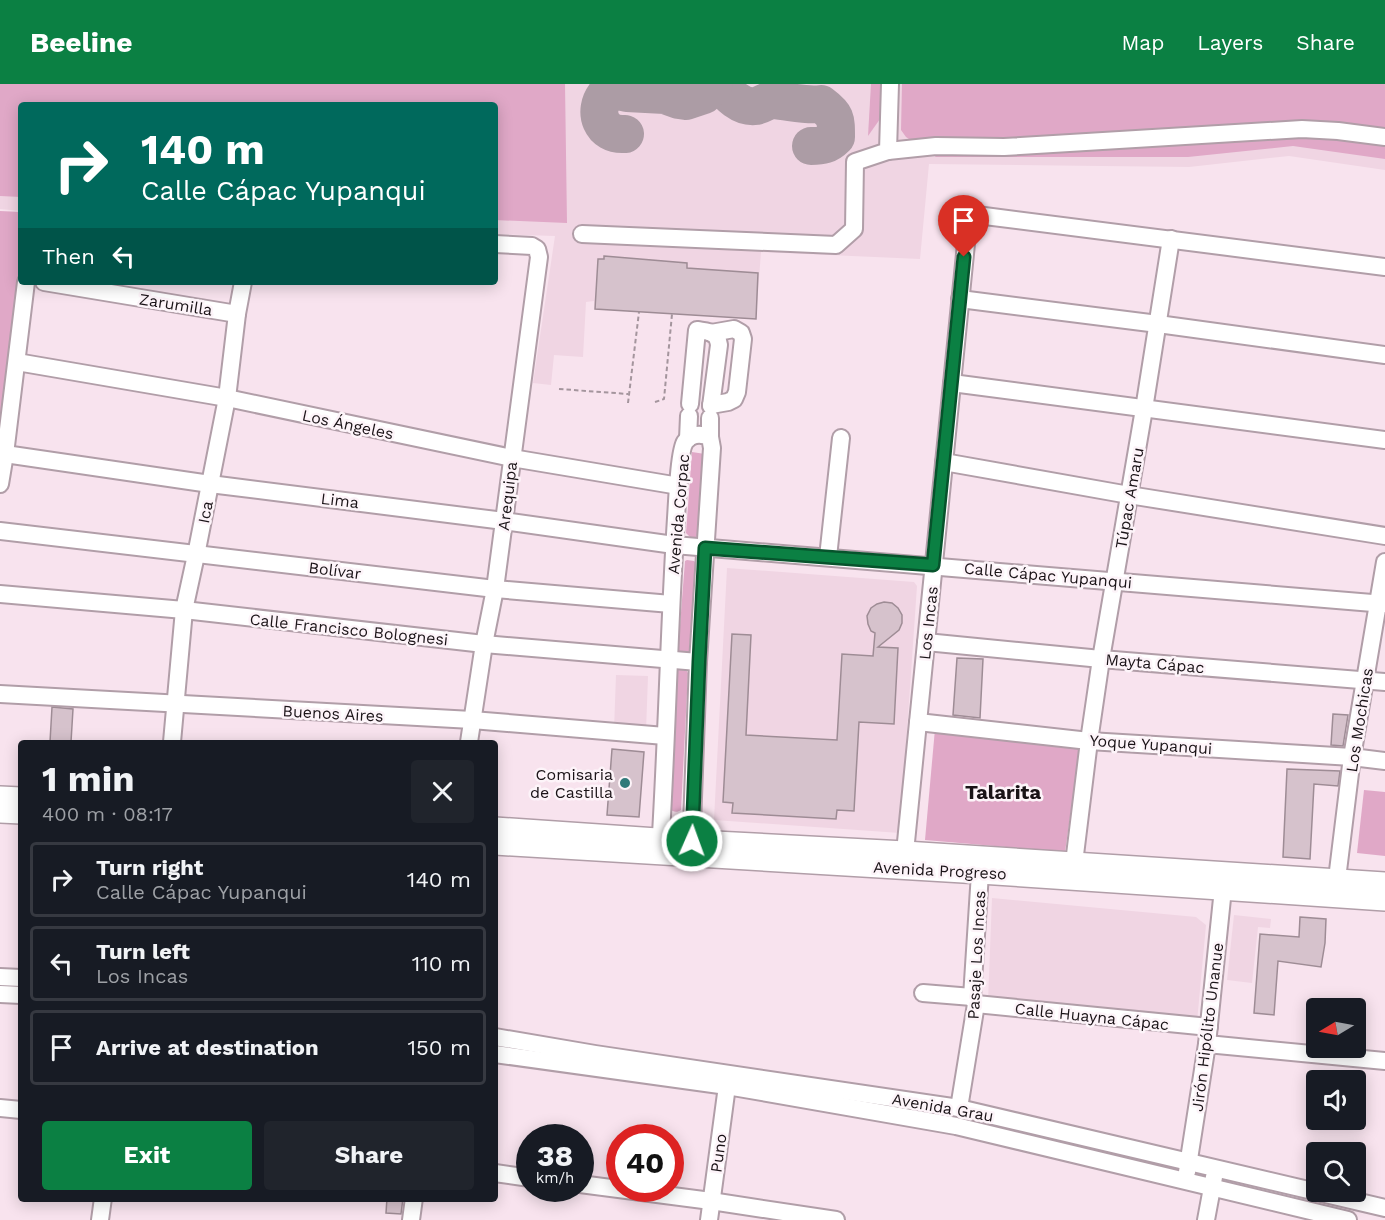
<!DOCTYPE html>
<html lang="en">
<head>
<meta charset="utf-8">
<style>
  body { margin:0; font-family:"Work Sans",sans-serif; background:#20242c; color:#f1f3f6; height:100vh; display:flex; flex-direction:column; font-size:22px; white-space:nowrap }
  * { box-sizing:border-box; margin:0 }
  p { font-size:20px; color:#9ea1a6 }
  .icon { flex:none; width:33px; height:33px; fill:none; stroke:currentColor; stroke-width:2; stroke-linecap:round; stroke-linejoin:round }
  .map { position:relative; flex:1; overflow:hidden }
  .drawer { position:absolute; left:18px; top:656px; width:480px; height:462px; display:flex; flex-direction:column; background:#171b24; border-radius:6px; box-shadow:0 3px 15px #0003 }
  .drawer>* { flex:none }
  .banner { position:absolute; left:18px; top:18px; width:480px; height:183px; border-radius:6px; box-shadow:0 3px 15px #0003; background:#00695c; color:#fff; overflow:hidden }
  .needle { width:39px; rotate:260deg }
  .tools { position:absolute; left:1306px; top:914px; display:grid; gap:12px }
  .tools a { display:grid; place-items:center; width:60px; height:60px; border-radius:6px; background:#171b24; box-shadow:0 3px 15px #0003; font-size:30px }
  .speed { position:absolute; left:516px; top:1040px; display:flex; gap:12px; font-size:30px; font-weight:700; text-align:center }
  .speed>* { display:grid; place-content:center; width:78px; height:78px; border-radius:50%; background:#171b24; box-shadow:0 3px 15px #0003; line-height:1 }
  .speed small { font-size:15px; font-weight:400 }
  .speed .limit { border:9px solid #d22; background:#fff; color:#111 }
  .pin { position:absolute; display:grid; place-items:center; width:51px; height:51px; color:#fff; margin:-62px -26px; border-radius:50% 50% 50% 0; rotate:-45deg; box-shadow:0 0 6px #0007 }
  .pin .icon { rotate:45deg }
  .me { position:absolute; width:66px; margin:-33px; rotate:2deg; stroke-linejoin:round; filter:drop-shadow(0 0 4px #0008) }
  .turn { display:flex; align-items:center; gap:21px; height:126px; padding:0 24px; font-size:27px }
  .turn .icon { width:78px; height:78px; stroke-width:2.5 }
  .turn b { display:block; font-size:42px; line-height:51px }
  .then { display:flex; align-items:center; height:57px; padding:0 24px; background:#0003; gap:12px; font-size:22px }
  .round { display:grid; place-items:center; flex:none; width:63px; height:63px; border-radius:6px; background:#20242c }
  .summary { display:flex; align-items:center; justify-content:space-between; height:102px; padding:0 24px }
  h1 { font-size:36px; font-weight:700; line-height:45px }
  .button { display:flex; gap:12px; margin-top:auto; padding:12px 24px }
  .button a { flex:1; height:69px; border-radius:6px; background:#0b8043; color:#fff; font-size:24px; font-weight:700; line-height:69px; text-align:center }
  .button a+a { background:#20242c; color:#f1f3f6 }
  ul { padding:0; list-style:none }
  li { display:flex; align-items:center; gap:18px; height:75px; margin:0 12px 9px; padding:0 12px; border:3px solid #363941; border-radius:6px }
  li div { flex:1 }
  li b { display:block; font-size:22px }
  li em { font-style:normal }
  header { display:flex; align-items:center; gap:36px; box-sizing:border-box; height:84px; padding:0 30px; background:#0b8043; color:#fff }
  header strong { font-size:28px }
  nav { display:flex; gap:33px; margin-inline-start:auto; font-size:21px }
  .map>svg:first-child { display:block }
</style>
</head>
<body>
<header>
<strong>Beeline</strong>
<nav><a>Map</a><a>Layers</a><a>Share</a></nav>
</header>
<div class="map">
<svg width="1385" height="1136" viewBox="0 0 1385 1136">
  <rect width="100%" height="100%" fill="#f8e3ee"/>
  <g fill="#f0d5e3">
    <polygon points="0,0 1385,0 1385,86 1289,72 1189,83 929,80 920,175 761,168 756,235 595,225 594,217 586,218 583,273 554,271 551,301 533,299 555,152 495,150 495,21 21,21 21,127 0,125"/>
    <polygon points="727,484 914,498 917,502 900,749 714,736"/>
    <polygon points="616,591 648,592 646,647 614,646"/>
    <polygon points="992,814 1196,833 1206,841 1197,938 988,918"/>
    <polygon points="1234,831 1271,835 1270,844 1258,843 1252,899 1227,896"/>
  </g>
  <g fill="#e0a8c7">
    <polygon points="0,0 565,0 567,139 495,136 495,21 21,21 21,113 0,112"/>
    <polygon points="871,0 882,0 880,35 868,52"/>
    <polygon points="902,0 1385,0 1385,75 1293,62 1188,73 936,73 906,53 901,46"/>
    <polygon points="0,127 21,128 21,198 0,360"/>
    <polygon points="692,368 705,370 698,450 696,453 691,454 686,449"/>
    <polygon points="687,476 694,477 696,479 689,569 679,568 678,567 685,477"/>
    <path d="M683,585L686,586L688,589L681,726C677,729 672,728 669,724L677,588L678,586Z"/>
    <polygon points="935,645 1080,664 1065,768 925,756"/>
    <polygon points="1364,706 1385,708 1385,772 1357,769"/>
  </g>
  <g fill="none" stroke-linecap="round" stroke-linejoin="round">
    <g stroke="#ac9ca5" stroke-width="38">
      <path d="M721,0C728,11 741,24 756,22C762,21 767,16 773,16C789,17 804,22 821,20C836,31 836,34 836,53C828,61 822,62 811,62"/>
      <path d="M625,50C601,52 592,27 606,10L618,7L627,9L665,11L679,16L686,17L704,11L714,0"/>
    </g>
  </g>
  <g fill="#d6c2cc" stroke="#9e8c95" stroke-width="1.5">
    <polygon points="604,172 687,179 687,184 758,189 756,235 595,225 598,175 604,175"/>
    <polygon points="884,518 892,519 898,524 902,531 902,539 899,546 878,563 898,564 894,640 859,638 854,727 837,726 836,735 732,729 733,719 723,718 732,550 751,551 746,651 837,656 842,570 873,572 875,549 871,547 868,540 867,532 871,524 877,520"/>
    <polygon points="957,574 983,575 980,634 953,631"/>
    <polygon points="52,623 73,625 71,658 50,658"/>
    <polygon points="1333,630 1348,631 1343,662 1331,661"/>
    <polygon points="612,665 644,668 639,733 607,731"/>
    <polygon points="1287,685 1340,687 1338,702 1314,700 1310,775 1283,773"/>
    <polygon points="1300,833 1326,835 1325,859 1321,883 1278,877 1274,931 1254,929 1260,850 1299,853"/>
    <polygon points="387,1114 403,1114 401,1130 386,1129"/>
  </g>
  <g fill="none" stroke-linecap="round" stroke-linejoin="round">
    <defs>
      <g id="minor">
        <polyline points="888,67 936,62 1004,63 1302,45 1338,47 1385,53"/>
        <polyline points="582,150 836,161 854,145 855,78 888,67 890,0"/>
        <polyline points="44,198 237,230"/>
        <polyline points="960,215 1158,240 1385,271"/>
        <polyline points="711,249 734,245 741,249 743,255 737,308 734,315 728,318 711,321"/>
        <polyline points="17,278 227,314 512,374 679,402"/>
        <polyline points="952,299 1385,356"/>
        <path d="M690,320L697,246C710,248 717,247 719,261L711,322"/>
        <polyline points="710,353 710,334"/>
        <polyline points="688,355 689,332"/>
        <polyline points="5,370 210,400 504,437 674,461 1385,520"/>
        <polyline points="944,378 1129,411 1385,452"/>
        <polyline points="0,400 5,370 26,198"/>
        <polyline points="0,447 495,505 671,520"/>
        <polyline points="828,473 841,354"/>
        <polyline points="0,510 184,526 484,560 698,578"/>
        <polyline points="926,558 1101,575 1385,598"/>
        <polyline points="0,610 472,636 665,652"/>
        <polyline points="918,638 1089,657 1352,673 1385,677"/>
        <polyline points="172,658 184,526 196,471 227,314 237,230 243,198"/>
        <polyline points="469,658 484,560 495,505 539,173 537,165 532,162 495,160"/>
        <path d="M660,767C667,656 669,545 676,434C677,420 679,367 685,358C691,349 702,350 710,353L712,364L698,578L691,768"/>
        <polyline points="905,768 969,130 1385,183"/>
        <polyline points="1074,779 1089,657 1101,575 1144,325 1171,155"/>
        <polyline points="1337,795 1352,673 1385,478"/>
        <polyline points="0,893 21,894"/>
        <polyline points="923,909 972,913"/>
        <polyline points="0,910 21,911"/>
        <polyline points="976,920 1209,943"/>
        <polyline points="495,953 595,970 959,1024 1385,1124"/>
        <polyline points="1207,960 1385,977"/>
        <polyline points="495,970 727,1002 956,1042 1348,1136"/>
        <polyline points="0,1024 21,1026"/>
        <polyline points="959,1024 976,920 972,913 980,789"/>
        <polyline points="1187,1088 1207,960 1224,795"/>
        <polyline points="495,1089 530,1094"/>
        <polyline points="580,1100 711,1117 836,1136"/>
        <polyline points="100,1136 103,1114"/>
        <polyline points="411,1136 414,1114"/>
        <polyline points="709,1136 727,1002"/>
        <polyline points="1206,1136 1214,1093"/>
      </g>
      <g id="major">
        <polyline points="0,713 21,714"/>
        <polyline points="0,728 21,729"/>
        <polyline points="495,744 657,755 905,768 1385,799"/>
        <polyline points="495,760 980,789 1385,816"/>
      </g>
    </defs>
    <use href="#minor" stroke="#b19ea8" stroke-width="20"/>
    <use href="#major" stroke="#b19ea8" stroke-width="24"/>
    <g stroke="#a4959d" stroke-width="2" stroke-dasharray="4.5 3" stroke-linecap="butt">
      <polyline points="559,305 628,310"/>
      <polyline points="655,318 664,315 672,230"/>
      <polyline points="628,319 639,228"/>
    </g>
    <use href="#minor" stroke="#fff" stroke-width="16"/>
    <use href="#major" stroke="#fff" stroke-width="21"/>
  </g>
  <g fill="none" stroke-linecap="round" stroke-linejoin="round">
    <defs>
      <polyline id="route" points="692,757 699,578 705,464 933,481 964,173"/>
    </defs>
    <use href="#route" stroke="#07532c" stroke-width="15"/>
    <use href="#route" stroke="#0b8043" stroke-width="10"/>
  </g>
  <circle fill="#307a7a" stroke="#fdf4f9" stroke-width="2" cx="625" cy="699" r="6"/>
  <g text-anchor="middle" stroke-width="5" stroke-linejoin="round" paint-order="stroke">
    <g font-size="16" fill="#1a1317" stroke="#fdf4f9">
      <text transform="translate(176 220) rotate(9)" y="6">Zarumilla</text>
      <text transform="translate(348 340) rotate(12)" y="6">Los Ángeles</text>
      <text transform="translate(507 412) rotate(-83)" y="6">Arequipa</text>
      <text transform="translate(1129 414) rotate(-80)" y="6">Túpac Amaru</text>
      <text transform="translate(340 416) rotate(7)" y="6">Lima</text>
      <text transform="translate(205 428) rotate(-79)" y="6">Ica</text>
      <text transform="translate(678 430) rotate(-85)" y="6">Avenida Corpac</text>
      <text transform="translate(335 486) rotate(7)" y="6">Bolívar</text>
      <text transform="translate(1048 491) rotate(5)" y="6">Calle Cápac Yupanqui</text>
      <text transform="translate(928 539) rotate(-84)" y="6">Los Incas</text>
      <text transform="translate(349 545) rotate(6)" y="6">Calle Francisco Bolognesi</text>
      <text transform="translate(1155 579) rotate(5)" y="6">Mayta Cápac</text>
      <text transform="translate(333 629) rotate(3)" y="6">Buenos Aires</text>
      <text transform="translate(1359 636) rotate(-81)" y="6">Los Mochicas</text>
      <text transform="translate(1151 660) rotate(4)" y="6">Yoque Yupanqui</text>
      <text transform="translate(940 786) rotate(3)" y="6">Avenida Progreso</text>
      <text transform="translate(976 871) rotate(-87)" y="6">Pasaje Los Incas</text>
      <text transform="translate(1092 932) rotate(6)" y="6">Calle Huayna Cápac</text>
      <text transform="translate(1207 943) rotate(-83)" y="6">Jirón Hipólito Unanue</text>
      <text transform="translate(943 1023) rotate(10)" y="6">Avenida Grau</text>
      <text transform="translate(718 1069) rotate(-82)" y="6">Puno</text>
    </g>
    <g font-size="16" fill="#1a1317" stroke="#fdf4f9" text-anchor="end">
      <text x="613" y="696">Comisaria<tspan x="613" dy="18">de Castilla</tspan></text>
    </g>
    <g font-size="20" font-weight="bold" fill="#1a1317" stroke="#fdf4f9">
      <text x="1003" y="715">Talarita</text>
    </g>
  </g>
</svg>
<div class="tools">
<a><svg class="needle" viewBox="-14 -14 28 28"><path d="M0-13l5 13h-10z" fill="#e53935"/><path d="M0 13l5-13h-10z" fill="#9ea1a6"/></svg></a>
<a><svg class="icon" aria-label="sound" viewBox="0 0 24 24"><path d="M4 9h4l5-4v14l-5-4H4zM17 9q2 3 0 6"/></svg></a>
<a><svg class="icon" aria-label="search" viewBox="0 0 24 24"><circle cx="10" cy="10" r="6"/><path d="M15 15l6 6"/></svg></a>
</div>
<div class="speed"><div>38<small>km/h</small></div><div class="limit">40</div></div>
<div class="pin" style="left:964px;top:173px;background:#d93025"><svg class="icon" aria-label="arrive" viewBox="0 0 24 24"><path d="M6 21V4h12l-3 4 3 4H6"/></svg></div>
<svg class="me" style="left:692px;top:757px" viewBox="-20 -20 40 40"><circle r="17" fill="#0b8043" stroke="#fff" stroke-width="3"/><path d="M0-11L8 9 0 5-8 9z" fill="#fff"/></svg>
<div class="banner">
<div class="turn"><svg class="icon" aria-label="right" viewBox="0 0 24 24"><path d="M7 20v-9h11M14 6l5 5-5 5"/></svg><div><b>140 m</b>Calle Cápac Yupanqui</div></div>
<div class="then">Then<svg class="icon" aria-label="left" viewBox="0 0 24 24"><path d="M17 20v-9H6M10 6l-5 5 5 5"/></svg></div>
</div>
<section class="drawer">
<div class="summary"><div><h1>1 min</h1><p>400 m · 08:17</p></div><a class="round"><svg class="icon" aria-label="close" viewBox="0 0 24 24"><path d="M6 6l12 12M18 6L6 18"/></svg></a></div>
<ul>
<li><svg class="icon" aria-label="right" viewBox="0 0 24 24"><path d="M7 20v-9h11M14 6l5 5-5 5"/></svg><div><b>Turn right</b><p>Calle Cápac Yupanqui</p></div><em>140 m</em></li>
<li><svg class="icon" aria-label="left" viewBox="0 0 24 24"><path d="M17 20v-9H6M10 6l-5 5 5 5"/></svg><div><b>Turn left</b><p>Los Incas</p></div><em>110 m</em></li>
<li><svg class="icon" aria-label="arrive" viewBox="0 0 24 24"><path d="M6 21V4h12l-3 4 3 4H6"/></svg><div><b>Arrive at destination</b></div><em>150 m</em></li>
</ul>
<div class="button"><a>Exit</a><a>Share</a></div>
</section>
</div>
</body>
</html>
